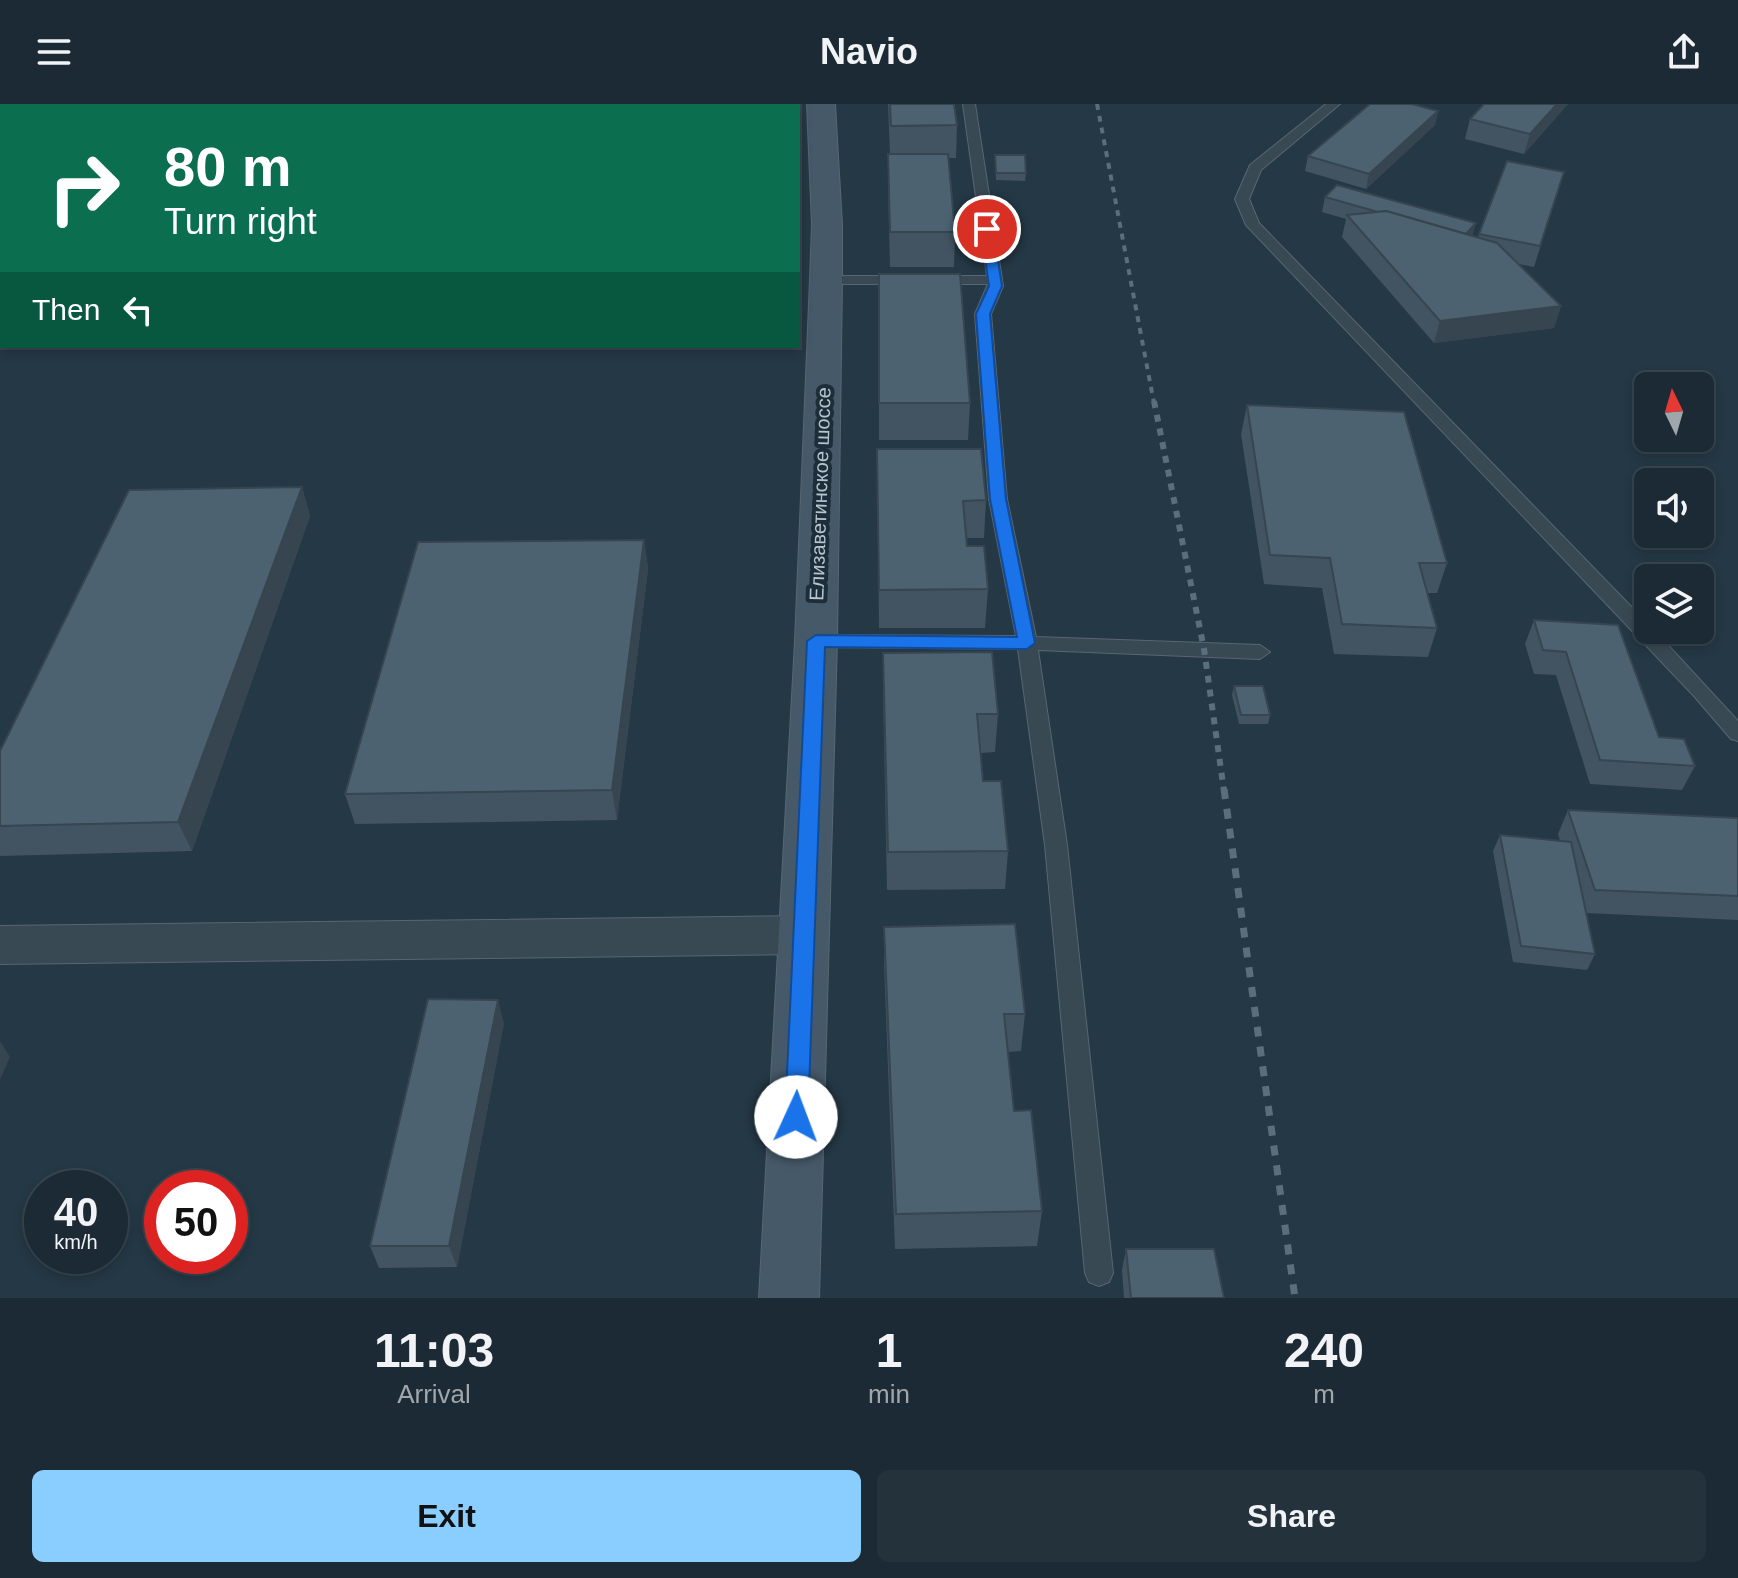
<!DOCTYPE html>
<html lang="en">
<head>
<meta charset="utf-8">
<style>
  body { margin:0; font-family:Helvetica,sans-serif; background:#24323c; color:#f1f3f6; height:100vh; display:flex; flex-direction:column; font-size:30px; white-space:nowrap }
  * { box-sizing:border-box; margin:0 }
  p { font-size:26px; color:#a0a7ac }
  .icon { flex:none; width:44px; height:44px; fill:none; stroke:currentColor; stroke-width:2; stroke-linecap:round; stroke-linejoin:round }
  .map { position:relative; height:1194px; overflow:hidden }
  .details { display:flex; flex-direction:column; background:#1b2a34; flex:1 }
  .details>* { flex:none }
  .hud { position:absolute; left:0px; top:0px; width:800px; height:244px; box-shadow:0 4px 12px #0003,0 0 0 2px #39464f; background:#0b6e4f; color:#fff; overflow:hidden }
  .needle { width:52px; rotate:355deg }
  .tools { position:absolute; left:1634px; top:268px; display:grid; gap:16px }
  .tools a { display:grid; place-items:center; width:80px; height:80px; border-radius:12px; background:#1b2a34; box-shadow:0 4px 12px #0003,0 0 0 2px #39464f; font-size:40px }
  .speed { position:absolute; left:24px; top:1066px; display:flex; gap:16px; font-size:40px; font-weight:700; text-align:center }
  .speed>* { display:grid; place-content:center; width:104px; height:104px; border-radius:50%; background:#1b2a34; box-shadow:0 4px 12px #0003,0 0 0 2px #39464f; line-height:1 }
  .speed small { font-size:20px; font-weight:400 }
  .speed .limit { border:12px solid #d22; background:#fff; color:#111 }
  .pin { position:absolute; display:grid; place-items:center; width:68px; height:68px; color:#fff; margin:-34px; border:4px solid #fff; border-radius:50%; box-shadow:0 2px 8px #0007 }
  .me { position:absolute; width:88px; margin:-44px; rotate:2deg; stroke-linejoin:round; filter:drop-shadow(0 0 6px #0008) }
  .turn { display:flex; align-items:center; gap:28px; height:168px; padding:0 32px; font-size:36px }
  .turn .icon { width:104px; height:104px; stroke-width:2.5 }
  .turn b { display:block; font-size:56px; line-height:68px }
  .then { display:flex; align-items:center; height:76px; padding:0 32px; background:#0003; gap:16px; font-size:30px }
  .eta { display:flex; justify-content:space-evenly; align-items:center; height:136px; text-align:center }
  .eta b { font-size:48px; font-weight:600; line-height:56px }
  .button { display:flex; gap:16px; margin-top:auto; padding:16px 32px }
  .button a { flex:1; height:92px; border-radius:12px; background:#8acdff; color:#111; font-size:32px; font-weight:600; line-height:92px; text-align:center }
  .button a+a { background:#24323c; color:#f1f3f6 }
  header { display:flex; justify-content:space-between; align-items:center; height:104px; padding:0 32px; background:#1b2a34; font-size:36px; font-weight:600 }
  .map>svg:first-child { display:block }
</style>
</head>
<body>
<header><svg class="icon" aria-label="menu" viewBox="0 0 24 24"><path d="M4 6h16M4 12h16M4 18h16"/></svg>Navio<svg class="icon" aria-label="share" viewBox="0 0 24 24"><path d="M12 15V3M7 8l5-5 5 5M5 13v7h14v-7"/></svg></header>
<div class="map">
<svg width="1738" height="1194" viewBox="0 0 1738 1194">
  <rect width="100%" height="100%" fill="#243845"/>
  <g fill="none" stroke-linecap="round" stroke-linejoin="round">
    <defs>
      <g id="service">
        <polygon points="260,0 337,0 337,1 259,2"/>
        <polygon points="963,0 975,0 1003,182 991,210 1007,395 1036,533 1260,541 1270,548 1260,555 1038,546 1067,741 1113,1169 1109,1178 1099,1182 1089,1178 1085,1169 1045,741 1018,545 816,543 806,537 816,531 1016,532 989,395 975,210 988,180 826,180 819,176 826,172 987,172"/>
        <polygon points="1326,0 1340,0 1261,66 1249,95 1259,119 1648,520 1648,526 1654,526 1738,617 1738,637 1731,635 1694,592 1246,121 1235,95 1250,61"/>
        <polygon points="2,4 2,12 0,13 0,5"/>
      </g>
      <polygon id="minor" points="804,812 821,817 828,831 821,845 804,850 0,860 0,822"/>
      <g id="secondary">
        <polygon points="807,0 835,0 842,121 842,176 837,537 819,1194 759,1194 795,537 810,176 812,121"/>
        <rect x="0" y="28" width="2" height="16"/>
      </g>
    </defs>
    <use href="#service" stroke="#576772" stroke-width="2"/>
    <use href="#minor" stroke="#576772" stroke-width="2"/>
    <use href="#secondary" stroke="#576772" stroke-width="2"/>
    <use href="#service" fill="#394954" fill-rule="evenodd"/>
    <use href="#minor" fill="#394954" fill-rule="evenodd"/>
    <use href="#secondary" fill="#465968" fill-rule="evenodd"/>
    <polyline stroke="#5a6e7c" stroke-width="4" stroke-dasharray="6 6" stroke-linecap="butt" points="1097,0 1154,299"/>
    <polyline stroke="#5a6e7c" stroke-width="6" stroke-dasharray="7 7" stroke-linecap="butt" points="1154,297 1204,545 1224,687"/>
    <polyline stroke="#5a6e7c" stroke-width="7" stroke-dasharray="10 10" stroke-linecap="butt" points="1224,685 1295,1194"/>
  </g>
  <g fill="#425461">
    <polygon points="888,0 954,0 957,21 956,54 948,54 955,128 954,163 890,163 888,84 888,50 890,50"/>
    <polygon points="1568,0 1524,50 1465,35 1470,15"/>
    <polygon points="1438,7 1435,21 1366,85 1305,67 1308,52"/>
    <polygon points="995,51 1026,69 1025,77 996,76"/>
    <rect x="0" y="55" width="2" height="127"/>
    <polygon points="1507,57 1564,68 1534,163 1519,160 1561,202 1554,224 1434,239 1342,133 1346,115 1322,108 1325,93 1476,119 1472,132 1478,133"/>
    <polygon points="879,170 970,299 968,336 879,336"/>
    <polygon points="1247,301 1447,459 1437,489 1428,489 1437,524 1428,553 1334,550 1322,484 1264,480 1241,330"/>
    <polygon points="877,345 986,396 984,434 966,434 967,442 988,485 985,524 879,524"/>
    <polygon points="302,383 310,412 192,747 0,752 0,647"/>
    <polygon points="644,436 648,465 617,716 355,720 345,690"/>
    <polygon points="1534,516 1659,633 1695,662 1682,686 1590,680 1556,571 1534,570 1525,540"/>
    <polygon points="883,549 998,610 995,648 981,649 983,677 1008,747 1005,785 887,786 883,587"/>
    <polygon points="1234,582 1270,611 1268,620 1239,620 1232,591"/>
    <polygon points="1568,706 1738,714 1738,816 1586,809 1595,850 1587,866 1513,858 1493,747 1500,731 1560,737 1558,730"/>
    <polygon points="884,823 1025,910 1021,947 1007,948 1014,1007 1042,1107 1037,1142 895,1145 884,861"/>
    <polygon points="504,919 457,1163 379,1164 370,1142"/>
    <polygon points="1126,1145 1224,1194 1124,1194 1122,1166"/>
  </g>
  <g fill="#36454f">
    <polygon points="1557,0 1568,0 1524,50 1530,30"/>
    <polygon points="1438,7 1435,21 1366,85 1369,70"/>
    <polygon points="1476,119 1471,134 1465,132"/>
    <polygon points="1561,202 1554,224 1434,239 1440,217"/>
    <polygon points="302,383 310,412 192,747 178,718"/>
    <polygon points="644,436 648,465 617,716 612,686"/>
    <polygon points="498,896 504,919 457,1163 449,1142"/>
    <polygon points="0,937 10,953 0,976"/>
  </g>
  <g fill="#4d6271" stroke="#36454f" stroke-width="2">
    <polygon points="890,0 954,0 957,21 891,22"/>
    <polygon points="1370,0 1412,0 1438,7 1369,70 1308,52"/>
    <polygon points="1484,0 1557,0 1530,30 1470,15"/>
    <polygon points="888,50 948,50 955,128 890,128"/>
    <polygon points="995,51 1025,51 1026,69 996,69"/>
    <rect x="0" y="55" width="2" height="99"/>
    <polygon points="1507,57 1564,68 1540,142 1479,130"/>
    <polygon points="1337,81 1476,119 1466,130 1386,107 1378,108 1325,93"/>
    <polygon points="1386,107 1497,139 1561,202 1440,217 1347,111"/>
    <polygon points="879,170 960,170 970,299 879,299"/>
    <polygon points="1247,301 1404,308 1447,459 1419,459 1437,524 1342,520 1330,454 1270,451"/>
    <polygon points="877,345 981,345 986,396 963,397 967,442 984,442 988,485 879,486"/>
    <polygon points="302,383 178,718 0,722 0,647 129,386"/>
    <polygon points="644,436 612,686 345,690 418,438"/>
    <polygon points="1534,516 1618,521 1659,633 1684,635 1695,662 1600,656 1566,548 1543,546"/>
    <polygon points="992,548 998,610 977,610 983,677 1001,677 1008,747 888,748 883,549"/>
    <polygon points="1234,582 1263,582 1270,611 1241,611"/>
    <polygon points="1568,706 1738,714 1738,792 1595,786"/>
    <polygon points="1500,731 1571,738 1595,850 1521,842"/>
    <polygon points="1015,820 1025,910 1004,910 1014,1007 1031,1006 1042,1107 896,1110 884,823"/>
    <polygon points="428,895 498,896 449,1142 370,1142"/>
    <polygon points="1126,1145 1214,1145 1224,1194 1131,1194"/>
  </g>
  <polygon fill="#1a73e8" stroke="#114b97" stroke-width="2" points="987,121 993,125 1002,182 990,210 1006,395 1035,539 1027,545 825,543 808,1013 805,1020 796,1023 788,1020 785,1013 807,537 816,531 1017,533 990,395 976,210 989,182 981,125"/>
  <g text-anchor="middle" stroke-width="8" stroke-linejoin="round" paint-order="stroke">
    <g font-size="20" fill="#b6c4ce" stroke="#1d2e3a">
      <text transform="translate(820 390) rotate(-88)" y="7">Елизаветинское шоссе</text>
    </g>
  </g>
</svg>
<div class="tools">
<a><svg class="needle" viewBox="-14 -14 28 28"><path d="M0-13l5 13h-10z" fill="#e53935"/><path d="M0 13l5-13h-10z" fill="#a0a7ac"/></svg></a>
<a><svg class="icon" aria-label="sound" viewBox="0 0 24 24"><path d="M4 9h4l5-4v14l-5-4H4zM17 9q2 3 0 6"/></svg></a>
<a><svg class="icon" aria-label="layers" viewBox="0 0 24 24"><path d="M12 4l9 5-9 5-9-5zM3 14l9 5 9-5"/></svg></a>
</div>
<div class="speed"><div>40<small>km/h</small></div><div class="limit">50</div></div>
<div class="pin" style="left:987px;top:125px;background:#d93025"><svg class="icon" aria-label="arrive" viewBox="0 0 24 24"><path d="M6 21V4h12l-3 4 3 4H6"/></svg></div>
<svg class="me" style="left:796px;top:1013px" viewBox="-20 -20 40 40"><circle r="19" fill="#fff"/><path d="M0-13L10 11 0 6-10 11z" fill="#1a73e8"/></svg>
<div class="hud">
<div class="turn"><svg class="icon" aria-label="right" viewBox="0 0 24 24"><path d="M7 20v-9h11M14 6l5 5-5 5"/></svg><div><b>80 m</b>Turn right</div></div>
<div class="then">Then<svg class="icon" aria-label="left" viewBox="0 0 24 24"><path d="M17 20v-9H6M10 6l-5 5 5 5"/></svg></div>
</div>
</div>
<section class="details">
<div class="eta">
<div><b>11:03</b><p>Arrival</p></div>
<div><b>1</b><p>min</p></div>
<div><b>240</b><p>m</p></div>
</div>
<div class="button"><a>Exit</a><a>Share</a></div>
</section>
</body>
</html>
